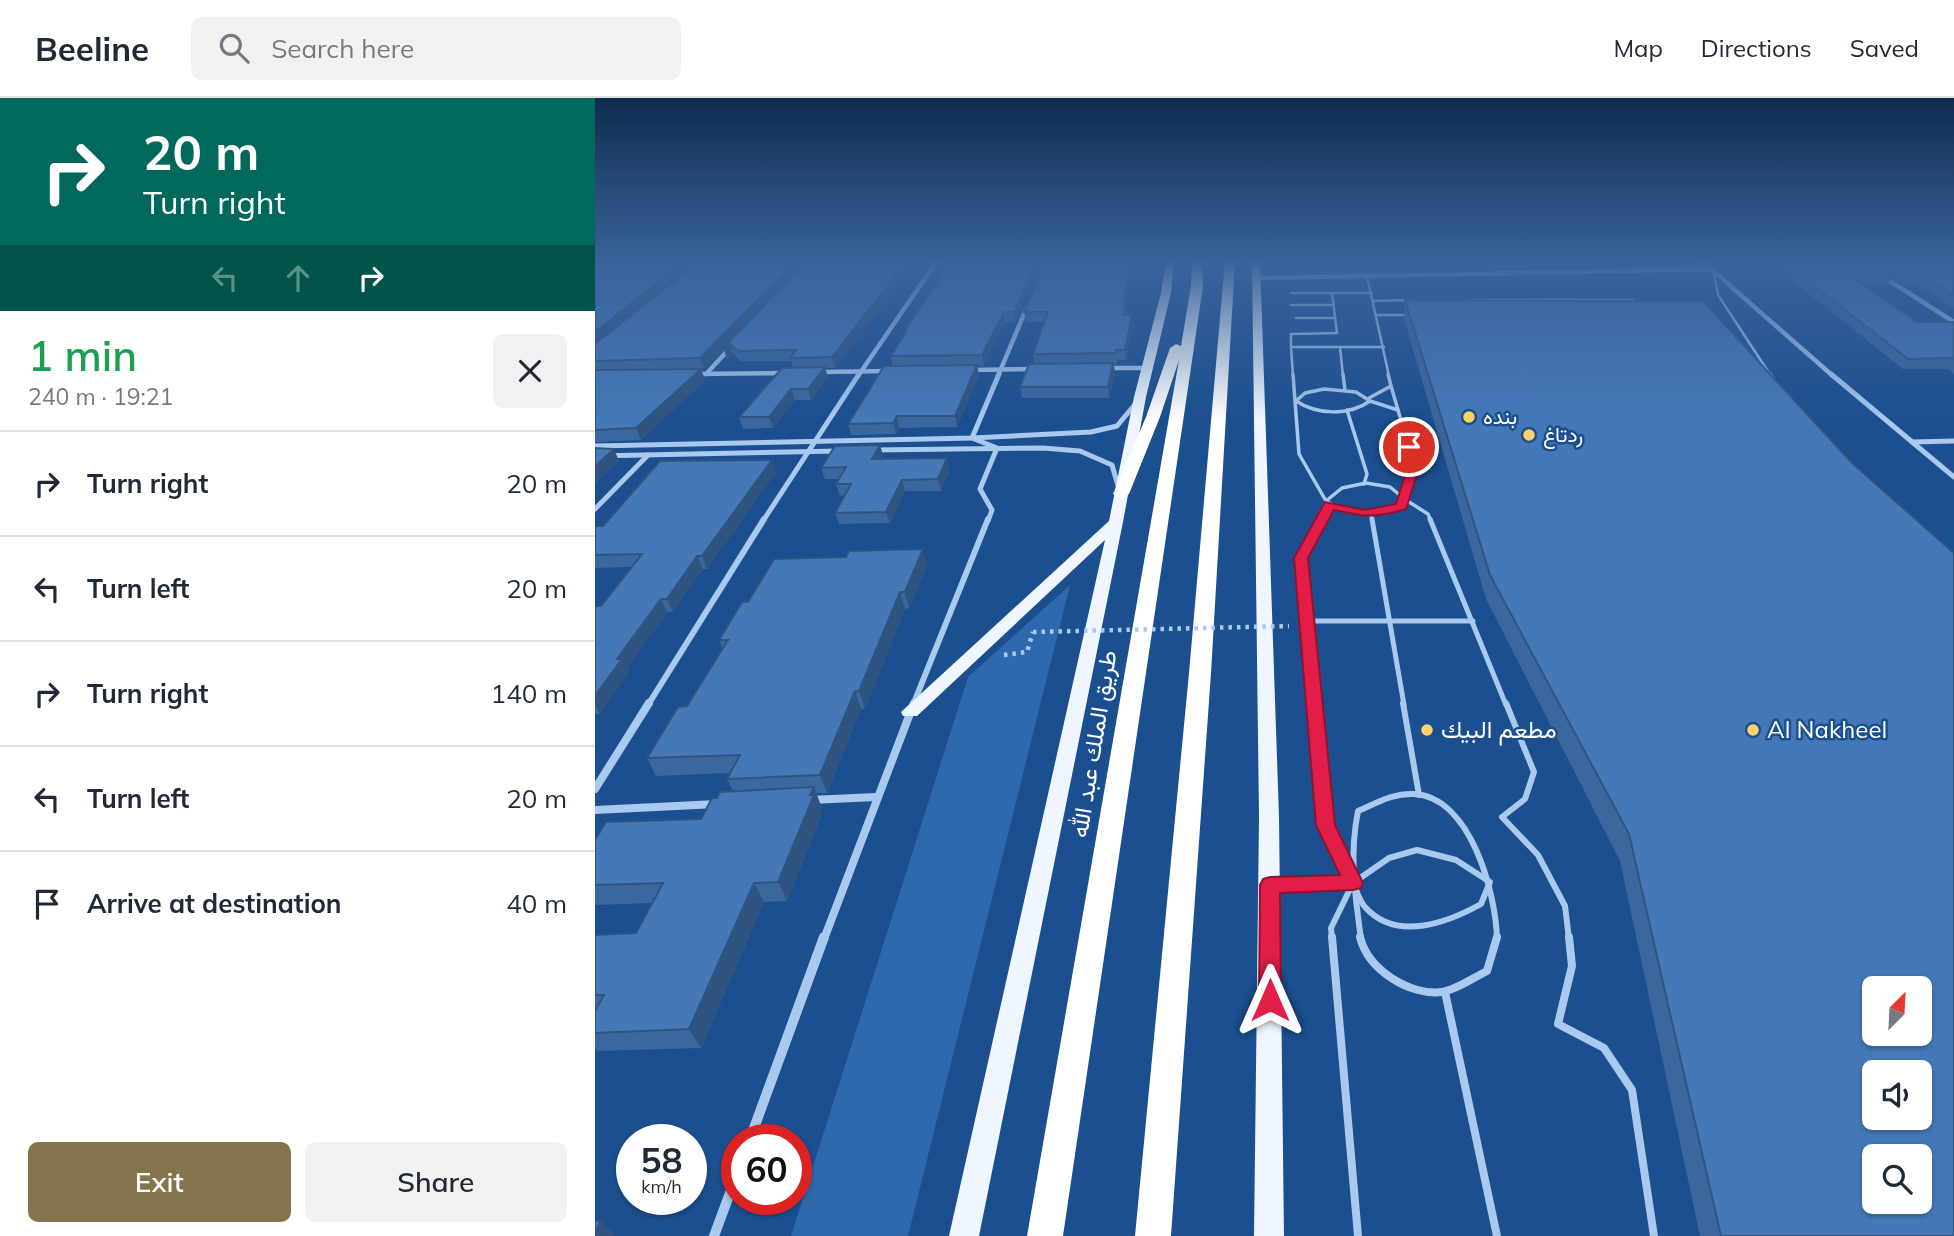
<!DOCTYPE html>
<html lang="en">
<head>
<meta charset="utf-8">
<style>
  body { margin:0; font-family:Mulish,Vazirmatn,sans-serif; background:#f2f2f3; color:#1f2937; height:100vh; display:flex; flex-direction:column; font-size:26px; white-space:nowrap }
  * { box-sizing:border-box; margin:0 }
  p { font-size:23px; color:#747a83 }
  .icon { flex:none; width:38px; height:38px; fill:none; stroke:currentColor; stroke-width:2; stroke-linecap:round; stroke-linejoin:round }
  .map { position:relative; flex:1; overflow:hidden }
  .drawer { display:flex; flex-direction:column; background:#fff; width:595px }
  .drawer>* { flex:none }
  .hud { background:#00695c; color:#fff; overflow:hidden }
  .needle { width:46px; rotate:24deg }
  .fabs { position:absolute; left:1267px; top:878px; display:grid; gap:14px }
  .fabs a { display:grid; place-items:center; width:70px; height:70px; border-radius:10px; background:#fff; box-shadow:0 2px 5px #0004; font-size:35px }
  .speed { position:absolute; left:21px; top:1026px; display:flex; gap:14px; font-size:35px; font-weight:700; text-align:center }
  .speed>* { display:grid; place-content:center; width:91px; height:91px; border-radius:50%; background:#fff; box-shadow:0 2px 5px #0004; line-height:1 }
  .speed small { font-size:18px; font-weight:400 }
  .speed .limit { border:10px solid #d22; background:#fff; color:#111 }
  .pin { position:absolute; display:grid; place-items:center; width:60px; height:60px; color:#fff; margin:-30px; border:4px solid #fff; border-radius:50%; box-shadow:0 2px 7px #0007 }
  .me { position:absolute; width:77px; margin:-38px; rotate:0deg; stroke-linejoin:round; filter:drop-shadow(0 0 5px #0008) }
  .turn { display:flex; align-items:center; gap:24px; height:147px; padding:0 28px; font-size:32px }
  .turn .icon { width:91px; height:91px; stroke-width:2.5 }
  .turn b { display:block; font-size:49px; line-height:60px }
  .lanes { display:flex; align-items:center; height:66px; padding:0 28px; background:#0003; justify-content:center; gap:35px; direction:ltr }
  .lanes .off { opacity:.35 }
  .round { display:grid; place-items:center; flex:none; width:74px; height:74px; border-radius:10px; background:#f2f2f3 }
  .head { display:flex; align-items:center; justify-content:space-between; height:119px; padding:0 28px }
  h1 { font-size:42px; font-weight:600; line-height:52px; color:#1e9e55 }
  .cta { display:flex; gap:14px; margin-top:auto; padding:14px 28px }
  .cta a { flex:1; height:80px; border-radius:10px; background:#84754c; color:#fff; font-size:28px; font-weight:600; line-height:80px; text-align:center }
  .cta a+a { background:#f2f2f3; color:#1f2937 }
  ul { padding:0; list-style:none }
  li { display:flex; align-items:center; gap:21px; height:105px; padding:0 28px; border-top:2px solid #e0e1e3 }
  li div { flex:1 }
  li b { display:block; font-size:26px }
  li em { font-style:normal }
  header { display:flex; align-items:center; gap:42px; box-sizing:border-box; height:98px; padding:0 35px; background:#fff; border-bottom:2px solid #e0e1e3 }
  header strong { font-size:33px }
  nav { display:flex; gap:38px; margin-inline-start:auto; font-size:24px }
  .search { width:490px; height:63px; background:#f2f2f3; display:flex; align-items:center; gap:18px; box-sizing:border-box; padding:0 24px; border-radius:10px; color:#747a83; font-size:26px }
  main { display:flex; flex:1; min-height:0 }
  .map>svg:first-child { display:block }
</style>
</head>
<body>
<header>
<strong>Beeline</strong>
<div class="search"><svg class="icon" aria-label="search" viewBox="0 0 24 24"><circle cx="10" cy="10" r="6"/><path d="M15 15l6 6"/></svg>Search here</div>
<nav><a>Map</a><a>Directions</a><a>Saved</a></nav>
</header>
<main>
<section class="drawer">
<div class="hud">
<div class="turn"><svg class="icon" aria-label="right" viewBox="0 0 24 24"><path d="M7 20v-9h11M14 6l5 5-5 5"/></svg><div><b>20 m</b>Turn right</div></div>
<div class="lanes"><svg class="icon off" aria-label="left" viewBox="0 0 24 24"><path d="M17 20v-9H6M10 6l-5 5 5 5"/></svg><svg class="icon off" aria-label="ahead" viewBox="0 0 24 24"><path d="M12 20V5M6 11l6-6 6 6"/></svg><svg class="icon" aria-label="right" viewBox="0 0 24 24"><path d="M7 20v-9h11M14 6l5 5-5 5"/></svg></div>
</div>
<div class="head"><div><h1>1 min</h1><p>240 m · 19:21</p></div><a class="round"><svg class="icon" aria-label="close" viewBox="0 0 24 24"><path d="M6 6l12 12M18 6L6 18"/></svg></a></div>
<ul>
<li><svg class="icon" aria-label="right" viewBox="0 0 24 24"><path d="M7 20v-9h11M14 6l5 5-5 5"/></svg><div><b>Turn right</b></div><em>20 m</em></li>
<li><svg class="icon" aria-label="left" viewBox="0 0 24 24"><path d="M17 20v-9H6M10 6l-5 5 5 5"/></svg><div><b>Turn left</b></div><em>20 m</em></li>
<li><svg class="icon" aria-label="right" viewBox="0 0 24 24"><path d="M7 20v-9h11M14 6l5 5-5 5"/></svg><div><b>Turn right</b></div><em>140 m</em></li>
<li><svg class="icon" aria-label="left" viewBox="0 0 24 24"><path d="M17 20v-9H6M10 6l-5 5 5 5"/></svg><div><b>Turn left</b></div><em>20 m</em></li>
<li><svg class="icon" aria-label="arrive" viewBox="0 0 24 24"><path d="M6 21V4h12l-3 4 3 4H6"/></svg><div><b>Arrive at destination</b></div><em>40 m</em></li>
</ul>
<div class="cta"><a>Exit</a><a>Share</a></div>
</section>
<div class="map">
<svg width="1359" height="1138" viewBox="0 0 1359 1138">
  <rect width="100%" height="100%" fill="#1b4f8f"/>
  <polygon fill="#2e69ad" points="475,487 313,1138 196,1138 373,579"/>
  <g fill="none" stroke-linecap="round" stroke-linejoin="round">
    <polyline stroke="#a9c9ee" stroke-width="4.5" stroke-dasharray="3.5 5" stroke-linecap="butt" points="409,557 432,554 438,534"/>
    <g stroke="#a9c9ee" stroke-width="2.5">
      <polyline points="1118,171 1123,197 1176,278"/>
      <polyline points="772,178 794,278"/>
      <polyline points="696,195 737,195"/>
      <polyline points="876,202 1038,202"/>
      <polyline points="778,203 817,202"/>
      <polyline points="696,207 739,207"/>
      <polyline points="781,217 813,217"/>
      <polyline points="701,220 740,220"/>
      <polyline points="696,249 696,236 742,235 737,195 777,195"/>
      <polyline points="745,249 748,278"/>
      <polyline points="698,278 696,249 789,249"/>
    </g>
    <g stroke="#a9c9ee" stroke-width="3.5">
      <polyline points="698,276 704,356 731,403"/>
      <polyline points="748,276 750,292"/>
      <polyline points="1175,276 1178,280"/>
      <polyline points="796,288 803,312"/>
      <path d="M729,291L761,294L775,303C754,318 722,317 701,303L710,295Z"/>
      <polyline points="774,300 796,288 793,276"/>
      <polyline points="775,303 803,312 819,368 810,398"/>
      <polyline points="752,312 772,376 769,386"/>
      <path d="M771,385L795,389L811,402L807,408C781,416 754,418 731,403L747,390Z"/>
      <polyline points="811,402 833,416 836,423"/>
      <polyline points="776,415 777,423"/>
      <polyline points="726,423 735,407"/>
    </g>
    <g stroke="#a9c9ee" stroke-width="5">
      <polyline points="777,421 809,607"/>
      <polyline points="835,421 911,607"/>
      <polyline points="712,523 878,523"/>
      <polyline points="719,607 706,460 727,421"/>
    </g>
    <g stroke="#a9c9ee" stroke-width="6">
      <polyline points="719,605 730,727 758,785 736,830 737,841"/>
      <polyline points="808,605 824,697"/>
      <polyline points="911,605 939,674 930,701 907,719 943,757 970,808 974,841"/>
      <path d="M822,752L861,762L895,784L886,806C852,825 801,844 770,809C764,803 762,793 758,785L794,760Z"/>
      <polyline points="678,787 758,785"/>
      <path d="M766,841C760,797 754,757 763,713C782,705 798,695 819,696C876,699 901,796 902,841"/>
    </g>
    <g stroke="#a9c9ee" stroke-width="8">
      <polyline points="737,839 763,1138"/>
      <path d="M765,839C773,872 815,898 847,894C861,892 878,880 892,873L902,839"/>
      <polyline points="974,839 977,868 963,926 1009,950 1037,992 1059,1138"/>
      <polyline points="850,894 902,1138"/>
    </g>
    <g stroke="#a9c9ee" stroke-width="4.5">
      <polyline points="1107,163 1238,278"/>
      <polyline points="1287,178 1359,224"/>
      <polyline points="661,180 1118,171"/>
      <polyline points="512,270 553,270"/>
      <polyline points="375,272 440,271"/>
      <polyline points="225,274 293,273"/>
      <polyline points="99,276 192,275"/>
      <polyline points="111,276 135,250"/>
      <polyline points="263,278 342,163"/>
      <polyline points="403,278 432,209"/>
    </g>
    <g stroke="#a9c9ee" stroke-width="5">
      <polyline points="99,276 104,276"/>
      <polyline points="1236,276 1359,379"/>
      <polyline points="1317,344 1359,343"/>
      <polyline points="0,348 377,340 496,334 522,328 541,305"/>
      <polyline points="277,352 448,350 485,353 517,367 524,391"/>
      <polyline points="0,358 244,353"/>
      <polyline points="0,411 53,357"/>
      <polyline points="168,423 264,276"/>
      <polyline points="393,423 397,412 385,391 402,350 377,340 404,276"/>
    </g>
    <g stroke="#a9c9ee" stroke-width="6">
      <polyline points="53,607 169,421"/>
      <polyline points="318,607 393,421"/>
    </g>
    <g stroke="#a9c9ee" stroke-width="8">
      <polyline points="0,691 54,605"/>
      <polyline points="215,702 281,699"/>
      <polyline points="0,712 122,706"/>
      <polyline points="229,841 319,605"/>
    </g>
    <g stroke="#a9c9ee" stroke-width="10">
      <polyline points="155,1041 229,839"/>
      <polyline points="119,1138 142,1076"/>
    </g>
    <g fill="#f0f6ff" fill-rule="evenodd">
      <polygon points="571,163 579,163 576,195 551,299 528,424 384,1138 354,1138 510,442 322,618 308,618 306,614 514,423 539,299 566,195"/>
      <polygon points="657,163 665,163 684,719 689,1138 659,1138 664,719"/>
    </g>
    <g fill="#fff" fill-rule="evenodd">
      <polygon points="597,163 607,163 608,188 468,1138 432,1138 584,262 565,319 534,396 526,401 518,396 551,319 575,250 581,246 586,248 596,188"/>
      <polygon points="630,163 640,163 616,575 576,1138 540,1138 594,575"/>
    </g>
    <polyline stroke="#a9c9ee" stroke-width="4.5" stroke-dasharray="3.5 5" stroke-linecap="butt" points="438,534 694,528"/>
  </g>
  <g fill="#3a679d">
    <polygon points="0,163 322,163 240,270 230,270 233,280 216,302 200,302 178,330 148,331 144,319 198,269 196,263 146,263 138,255 132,261 129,251 109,271 106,271 110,282 46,342 0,344"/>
    <polygon points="446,163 420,224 410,224 389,268 382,268 384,277 362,329 304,330 301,336 256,337 253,326 298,268 296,258 309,238 308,235"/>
    <polygon points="1173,163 1359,163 1359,210 1324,187 1310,187 1296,178 1292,187 1270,187 1322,224 1359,224 1359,276 1353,271 1308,271"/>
    <polygon points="508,169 537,178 531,203 532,212 531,217 538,227 531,262 522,262 522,266 519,266 520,275 514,300 427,300 425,289 440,266 438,256 450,224 431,224 429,214"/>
    <polygon points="810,202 1257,365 1359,1138 1105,1138 1025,763 891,501 809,221"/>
    <polygon points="285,347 288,358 287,361 355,371 346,393 310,393 295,425 244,426 240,415 250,397 245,398 241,386 244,381 230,381 226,370"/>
    <polygon points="177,362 181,374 112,471 108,471 78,514 72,514 32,571 34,574 5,616 0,616 0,508 6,508 37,469 0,470 0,429 8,428"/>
    <polygon points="332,468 314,510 310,511 270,611 266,611 232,695 221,695 226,708 225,711 227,716 192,803 169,804 106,950 3,953 0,950 0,837 41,835 58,805 0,807 0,742 106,721 122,700 138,693 132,681 135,675 61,678 52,660 92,608 127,550 124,542 153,504"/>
  </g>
  <g fill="#305480">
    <polygon points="90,163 105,163 0,248 0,234"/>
    <polygon points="201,163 213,163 134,245 138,255 132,261 129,251 109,271 105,260"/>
    <polygon points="312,163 322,163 240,270 237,259"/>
    <polygon points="441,163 446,163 420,224 419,214"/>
    <polygon points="507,163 510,163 505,178 504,169"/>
    <polygon points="536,169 537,178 531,203 532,212 529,227 528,202"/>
    <polygon points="409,214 410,224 389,268 387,257"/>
    <polygon points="537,217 538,227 531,262 530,252"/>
    <polygon points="518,265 520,275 514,300 513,289"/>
    <polygon points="382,267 384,277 362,329 360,318"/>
    <polygon points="230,269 233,280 216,302 213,291"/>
    <polygon points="106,271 110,282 46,342 41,330"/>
    <polygon points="196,291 200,302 178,330 174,319"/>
    <polygon points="302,318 304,330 301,336 298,325"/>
    <polygon points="285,347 288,358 280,373 277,361"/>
    <polygon points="19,351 24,363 0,386 0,368"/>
    <polygon points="352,360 355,371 346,393 343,381"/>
    <polygon points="177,362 181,374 112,471 107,458"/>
    <polygon points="307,382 310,393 295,425 291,414"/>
    <polygon points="328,451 332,468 314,510 310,494"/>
    <polygon points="102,458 108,471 78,514 72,501"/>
    <polygon points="305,494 310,511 270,611 264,593"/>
    <polygon points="66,501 72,514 32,571 34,574 5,616 0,607 0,598 22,561"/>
    <polygon points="260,593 266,611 232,695 225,677"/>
    <polygon points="219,689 226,708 225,711 227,716 192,803 183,784"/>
    <polygon points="159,785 169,804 106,950 94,931"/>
    <polygon points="6,1122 21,1138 0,1138 0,1135"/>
  </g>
  <g fill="#4478b7" stroke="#305480" stroke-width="2" fill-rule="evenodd">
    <polygon points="3,163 90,163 0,234 0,165"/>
    <polygon points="105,163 201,163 105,260 0,263 0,246"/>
    <polygon points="212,163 312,163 237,259 195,260 201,252 143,253 134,245 128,250"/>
    <polygon points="356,163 441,163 419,214 409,214 387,257 296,258 311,234 308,235"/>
    <polygon points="451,163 507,163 504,169 536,169 528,202 531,202 528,217 537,217 530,252 521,252 521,255 438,256 453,214 429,214"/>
    <polygon points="1187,163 1272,163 1296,178 1256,178 1322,224 1359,224 1359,261 1357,260 1313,261"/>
    <polygon points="1290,163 1359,163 1359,198 1328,177 1314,178"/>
    <path d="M810,202L1108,203L1257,365L1359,455V1138H1126L1034,736L895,477ZM1279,891H1325V936H1279ZM1279,975H1325V1020H1279ZM1279,1059H1325V1104H1279Z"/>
    <polygon points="518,265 513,289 425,289 434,266"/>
    <polygon points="382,267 360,318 302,318 298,325 253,326 289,268"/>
    <polygon points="230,269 213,291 196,291 174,319 144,319 187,270"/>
    <polygon points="106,271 41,330 0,332 0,272"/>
    <polygon points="285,347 277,361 352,360 343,381 307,382 291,414 240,415 256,386 241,386 251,369 226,370 240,348"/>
    <polygon points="0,350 19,351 0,368"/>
    <polygon points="177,362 107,458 102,458 72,501 66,501 22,561 27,561 0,598 0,508 6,508 47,456 0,457 0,429 1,428 8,428 65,363"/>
    <polygon points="328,451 310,494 305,494 264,593 260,593 225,677 132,681 145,657 52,660 83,609 92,608 133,542 124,542 147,504 153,504 179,461 251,459 254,453"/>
    <polygon points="219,689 215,697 219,697 183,784 159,785 94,931 0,935 0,913 9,897 0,897 0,837 41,835 68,785 0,787 0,742 11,724 106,721 117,700 122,700 125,694"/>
    <polygon points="6,1122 0,1135 0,1123"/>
  </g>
  <linearGradient id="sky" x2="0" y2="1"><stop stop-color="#0f2b4f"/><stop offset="0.51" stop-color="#39639b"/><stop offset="1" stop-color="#39639b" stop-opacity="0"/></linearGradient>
  <rect width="1359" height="322" fill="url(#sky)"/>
  <path fill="#e11d48" stroke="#92132f" stroke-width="2" d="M814,346L820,349L825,368L811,411C781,420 769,419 739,412L713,460L740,727L768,785L766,790L758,792L685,795L686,902L683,909L675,912L667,909L664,902L665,787L668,781L675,779L745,777L721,727L699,460L730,404L770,412L801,406L813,368L808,349Z"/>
  <g fill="#ffd166" stroke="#1b4f8f" stroke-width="2.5">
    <circle cx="874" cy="319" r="7"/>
    <circle cx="934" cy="337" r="7"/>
    <circle cx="832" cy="632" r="7"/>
    <circle cx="1158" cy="632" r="7"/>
  </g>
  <g text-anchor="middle" stroke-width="5" stroke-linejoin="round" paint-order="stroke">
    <g font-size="21" fill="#fff" stroke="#1b4f8f" text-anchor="start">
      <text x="888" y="326">بنده</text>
      <text x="948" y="344">ردتاغ</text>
    </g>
    <g font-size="24" fill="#fff" stroke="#1b4f8f" text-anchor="start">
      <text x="846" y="640">مطعم البيك</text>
      <text x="1172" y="640">Al Nakheel</text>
    </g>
    <g font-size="24" fill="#fff" stroke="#1b4f8f">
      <text transform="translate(499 646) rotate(-81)" y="8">طريق الملك عبد الله</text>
    </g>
  </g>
</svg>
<div class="fabs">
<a><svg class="needle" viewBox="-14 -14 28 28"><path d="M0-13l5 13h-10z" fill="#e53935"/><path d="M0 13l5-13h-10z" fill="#747a83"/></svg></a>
<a><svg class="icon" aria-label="sound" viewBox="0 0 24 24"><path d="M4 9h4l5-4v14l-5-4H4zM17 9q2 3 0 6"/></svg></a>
<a><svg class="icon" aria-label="search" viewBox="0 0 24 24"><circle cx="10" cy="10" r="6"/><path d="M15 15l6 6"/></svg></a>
</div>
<div class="speed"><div>58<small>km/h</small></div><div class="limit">60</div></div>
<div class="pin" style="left:814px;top:349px;background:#d93025"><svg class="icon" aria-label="arrive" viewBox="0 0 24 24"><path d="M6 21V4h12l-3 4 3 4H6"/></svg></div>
<svg class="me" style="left:675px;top:902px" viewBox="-20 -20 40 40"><path d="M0-17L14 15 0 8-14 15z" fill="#e11d48" stroke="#fff" stroke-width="4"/></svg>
</div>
</main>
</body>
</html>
